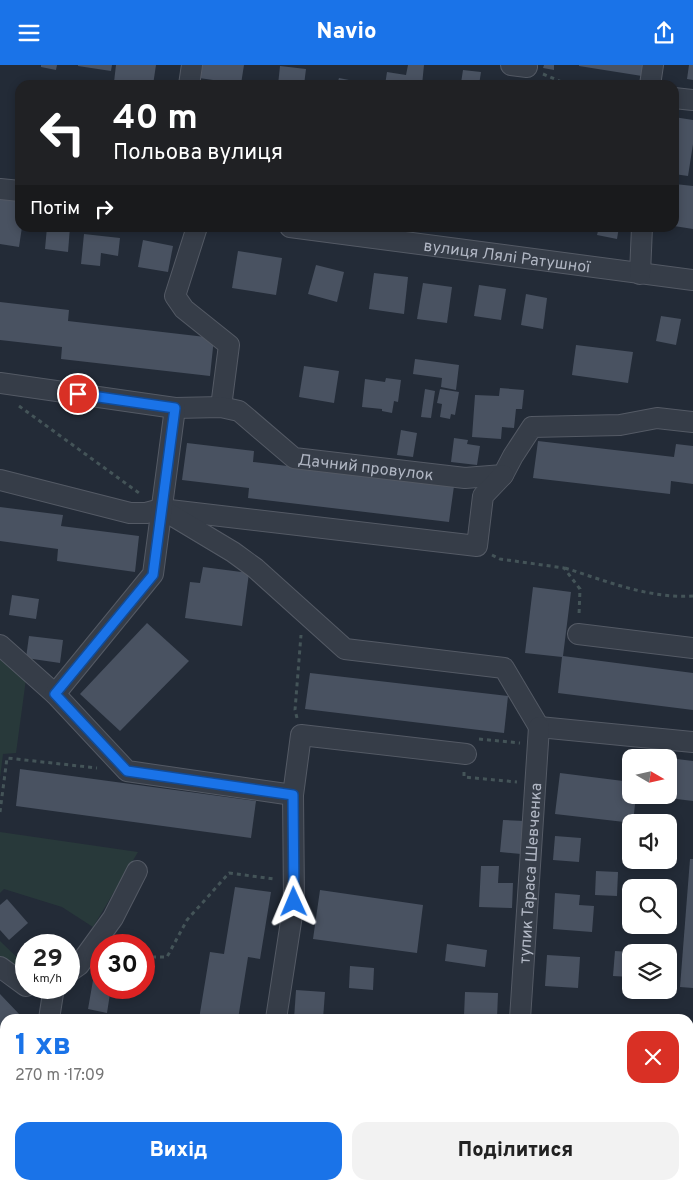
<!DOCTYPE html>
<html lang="uk">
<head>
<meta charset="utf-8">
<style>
  body { margin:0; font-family:Overpass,sans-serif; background:#f2f2f2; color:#222; height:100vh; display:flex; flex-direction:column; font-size:19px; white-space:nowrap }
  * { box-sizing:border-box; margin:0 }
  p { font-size:16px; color:#767676 }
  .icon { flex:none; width:28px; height:28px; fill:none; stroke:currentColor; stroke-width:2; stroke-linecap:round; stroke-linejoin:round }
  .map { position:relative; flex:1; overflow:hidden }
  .side { position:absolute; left:0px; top:949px; width:694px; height:176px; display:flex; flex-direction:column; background:#fff; border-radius:15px 15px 0 0; box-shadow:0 2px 8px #0003 }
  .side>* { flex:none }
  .banner { position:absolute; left:15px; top:15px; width:664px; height:152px; border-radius:15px; box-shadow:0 2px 8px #0003; background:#202124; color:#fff; overflow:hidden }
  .needle { width:32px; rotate:99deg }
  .fabs { position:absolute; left:622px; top:684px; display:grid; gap:10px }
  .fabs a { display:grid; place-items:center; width:55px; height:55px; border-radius:10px; background:#fff; box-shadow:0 2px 8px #0003; font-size:25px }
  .speed { position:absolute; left:15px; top:869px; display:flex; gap:10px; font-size:25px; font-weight:700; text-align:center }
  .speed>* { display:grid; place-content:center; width:65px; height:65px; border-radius:50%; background:#fff; box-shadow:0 2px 8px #0003; line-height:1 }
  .speed small { font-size:12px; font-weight:400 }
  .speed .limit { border:8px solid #d22; background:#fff; color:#111 }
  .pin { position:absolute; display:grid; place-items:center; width:42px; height:42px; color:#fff; margin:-21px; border:2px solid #fff; border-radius:50%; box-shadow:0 1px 5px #0007 }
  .me { position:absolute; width:55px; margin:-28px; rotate:359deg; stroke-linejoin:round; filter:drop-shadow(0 0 4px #0008) }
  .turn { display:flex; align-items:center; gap:18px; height:105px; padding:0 15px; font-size:22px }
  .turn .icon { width:65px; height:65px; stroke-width:2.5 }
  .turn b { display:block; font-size:35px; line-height:42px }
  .then { display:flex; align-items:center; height:48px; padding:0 15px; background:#0003; gap:10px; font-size:19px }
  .round { display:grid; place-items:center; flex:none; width:52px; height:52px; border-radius:15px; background:#f2f2f2 }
  .head { display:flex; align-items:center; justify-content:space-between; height:85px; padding:0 15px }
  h1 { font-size:30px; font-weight:800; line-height:38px; color:#1a73e8 }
  .action { display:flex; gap:10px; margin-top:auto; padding:10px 15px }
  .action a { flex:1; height:58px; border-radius:15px; background:#1a73e8; color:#fff; font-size:20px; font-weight:800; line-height:58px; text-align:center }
  .action a+a { background:#f2f2f2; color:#222 }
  header { display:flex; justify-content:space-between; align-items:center; height:65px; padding:0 15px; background:#1a73e8; color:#fff; font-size:22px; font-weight:800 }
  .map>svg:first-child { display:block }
</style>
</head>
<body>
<header><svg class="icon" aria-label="menu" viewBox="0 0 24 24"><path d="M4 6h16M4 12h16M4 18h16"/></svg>Navio<svg class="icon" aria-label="share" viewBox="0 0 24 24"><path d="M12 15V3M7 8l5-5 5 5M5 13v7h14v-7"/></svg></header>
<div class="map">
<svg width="693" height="1124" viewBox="0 0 693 1124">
  <rect width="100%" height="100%" fill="#232b37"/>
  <g fill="#28393a">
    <polygon points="0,589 26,614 16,688 3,689 0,713"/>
    <polygon points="0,767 138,787 93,862 62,842 4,824 0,828"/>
    <polygon points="0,876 26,901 26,910 0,898"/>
  </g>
  <g fill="#495261">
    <polygon points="41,0 57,0 56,5 41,2"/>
    <polygon points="78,0 112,0 111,6 78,1"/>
    <polygon points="116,0 156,0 153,20 135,20 114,17"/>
    <polygon points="201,0 244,0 241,19 199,13"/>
    <polygon points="408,0 424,0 422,20 385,20 387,7 406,10"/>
    <polygon points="544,0 554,0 554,5 543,3"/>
    <polygon points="579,0 644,0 642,11 579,1"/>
    <polygon points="689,0 693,0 693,15 687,14"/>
    <polygon points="280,1 306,4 304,20 278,20"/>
    <polygon points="463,5 481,7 479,20 439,20 440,16 461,18"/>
    <polygon points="339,13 369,19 369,20 337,20"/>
    <polygon points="674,52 693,55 693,79 688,111 674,109"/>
    <polygon points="675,119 693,121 693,164 674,161"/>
    <polygon points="0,132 20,135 20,162 22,162 19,182 0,179"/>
    <polygon points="47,162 70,162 68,187 45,184"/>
    <polygon points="599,162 619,162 617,174 597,170"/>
    <polygon points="84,169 120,173 118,191 101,188 100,201 81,199"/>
    <polygon points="143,175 173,181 168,207 138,202"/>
    <polygon points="238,186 282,193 276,230 232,223"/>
    <polygon points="316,200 344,207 337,237 308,229"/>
    <polygon points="374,208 408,212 404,249 369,244"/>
    <polygon points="423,218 452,222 447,258 417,254"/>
    <polygon points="479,220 506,224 501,255 474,251"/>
    <polygon points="526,229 547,233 543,264 521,260"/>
    <polygon points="0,237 69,245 68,256 214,273 210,311 61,294 62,282 0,275"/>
    <polygon points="661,251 681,254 676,280 656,276"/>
    <polygon points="576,280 633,287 628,318 572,310"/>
    <polygon points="415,294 459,300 456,325 441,322 442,313 413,309"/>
    <polygon points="304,301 339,306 334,338 299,332"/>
    <polygon points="386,313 401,315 398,337 394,336 392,348 382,346 382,344 362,342 365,314 385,317"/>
    <polygon points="500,323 524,325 522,344 516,344 514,363 502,362 501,374 472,372 475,330 499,331"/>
    <polygon points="425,324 435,326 431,353 421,352"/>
    <polygon points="440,324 459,327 455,350 451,349 450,354 440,352 442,339 437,338"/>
    <polygon points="401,365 417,368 413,392 397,390"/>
    <polygon points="454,373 468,375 467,379 480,381 477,400 451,397"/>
    <polygon points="538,376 674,392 676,379 693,381 693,419 671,416 670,429 533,413"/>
    <polygon points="187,378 254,386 253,397 454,421 449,457 248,433 249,423 182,415"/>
    <polygon points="0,442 63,450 61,461 139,471 135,507 57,496 58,484 0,476"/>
    <polygon points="203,502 249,508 242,561 185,553 190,517 200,518"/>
    <polygon points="533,522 571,527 563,591 693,608 693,645 558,628 562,592 525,588"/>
    <polygon points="12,530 39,534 36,554 9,550"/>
    <polygon points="147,558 189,596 120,666 80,629"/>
    <polygon points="29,571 63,575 60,598 26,593"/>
    <polygon points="310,608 508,631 504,668 305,644"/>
    <polygon points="669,693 693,696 693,736 652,731 652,730 669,730"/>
    <polygon points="20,704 256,736 251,773 16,741"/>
    <polygon points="560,708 631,717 631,730 636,730 633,758 555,749"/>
    <polygon points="503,755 524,756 521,789 500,787"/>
    <polygon points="555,771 581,773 579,797 553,795"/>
    <polygon points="690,794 693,794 693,923 680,922"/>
    <polygon points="481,801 499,801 498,818 513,818 512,843 479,842"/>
    <polygon points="596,806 618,807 617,831 595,830"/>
    <polygon points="235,822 271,827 260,894 248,892 238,954 199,954 210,887 224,889"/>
    <polygon points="320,825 423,840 417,888 313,874"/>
    <polygon points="555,828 580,830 579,840 594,841 592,867 553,864"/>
    <polygon points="7,834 28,858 9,875 0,865 0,840"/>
    <polygon points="447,879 487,885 485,902 445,896"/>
    <polygon points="615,886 631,887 631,912 613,911"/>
    <polygon points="547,890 580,892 578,923 545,921"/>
    <polygon points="350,901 374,903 373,925 349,923"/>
    <polygon points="95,904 101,905 101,922 111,922 107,948 88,944"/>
    <polygon points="296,925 325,927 323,954 294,954"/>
    <polygon points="465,927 498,928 497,954 474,954 474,952 464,951"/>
    <polygon points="0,929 20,950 15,954 5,954 5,964 3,966 0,963"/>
    <polygon points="689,973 693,974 693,981 689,993"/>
    <polygon points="689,1029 693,1030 693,1065 689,1065"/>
    <rect x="292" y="1120" width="137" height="4"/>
  </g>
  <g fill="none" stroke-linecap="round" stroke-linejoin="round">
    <defs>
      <g id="minor">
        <polyline points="511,0 527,2"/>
        <polyline points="189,20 192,0"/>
        <polyline points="650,20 653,0"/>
        <polyline points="674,33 693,35"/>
        <polyline points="0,124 20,126"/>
        <polyline points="197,162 175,231 184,244 229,280 221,342"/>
        <path id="s1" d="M290,162L693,215"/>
        <polyline points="640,209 642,162"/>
        <path id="s2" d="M0,318L175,343L221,342L239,346L294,393L465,413L503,410L513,391L532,362L620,360L657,353L693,357"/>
        <polyline points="0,415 130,448 146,448 161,444 477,481 483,431 503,410"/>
        <polyline points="168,448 233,487 255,503 345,584 504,603 539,662"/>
        <polyline points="578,569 693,583"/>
        <polyline points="0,580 55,629 127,706 293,730"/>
        <polyline points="55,629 153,509 175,343"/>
        <polyline points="539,662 693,677"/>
        <polyline points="0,902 26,921"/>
        <polyline points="69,907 79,900 113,853 137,806"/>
        <polyline points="49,954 54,922"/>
        <polyline points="276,954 294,837 293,730 301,670 466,689"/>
        <path id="s3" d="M520,954L539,662"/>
        <polyline points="689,1098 693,1098"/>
        <polyline points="96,1120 102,1124"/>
        <polyline points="263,1124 263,1120"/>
        <polyline points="678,1124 678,1120"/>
      </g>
    </defs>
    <use href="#minor" stroke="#545a65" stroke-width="22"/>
    <g stroke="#445458" stroke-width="3" stroke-dasharray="4 4" stroke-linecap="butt">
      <polyline points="543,9 564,18 575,20"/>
      <polyline points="19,341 139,428"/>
      <polyline points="492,490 500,494 564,503 580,524 579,550"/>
      <path d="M565,503C606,516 650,534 693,531"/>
      <polyline points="297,653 295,645 301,570"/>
      <polyline points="479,674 520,678"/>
      <polyline points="464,707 464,712 517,717"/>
      <polyline points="0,747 7,693 97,703"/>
      <polyline points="144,892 167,892 187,855 229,808 274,814"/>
      <polyline points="5,1066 4,1071 5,1072"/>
    </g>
    <use href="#minor" stroke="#363d48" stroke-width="20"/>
  </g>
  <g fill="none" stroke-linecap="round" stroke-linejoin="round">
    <defs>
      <polyline id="route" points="78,329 175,343 153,510 55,629 127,706 293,730 294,837"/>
    </defs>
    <use href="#route" stroke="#114b97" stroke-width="12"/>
    <use href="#route" stroke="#1a73e8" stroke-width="9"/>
  </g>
  <g text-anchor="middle" stroke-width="4.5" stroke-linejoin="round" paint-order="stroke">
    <g font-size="16" fill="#b1b7c4" stroke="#1b222c">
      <text dy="6" stroke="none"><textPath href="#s1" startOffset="219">вулиця Лялі Ратушної</textPath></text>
      <text dy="6" stroke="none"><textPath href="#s2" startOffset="386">Дачний провулок</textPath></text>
      <text dy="6" stroke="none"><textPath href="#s3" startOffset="146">тупик Тараса Шевченка</textPath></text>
    </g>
  </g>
</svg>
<div class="fabs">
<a><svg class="needle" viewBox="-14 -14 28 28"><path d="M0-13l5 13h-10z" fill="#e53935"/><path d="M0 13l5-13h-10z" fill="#767676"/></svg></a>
<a><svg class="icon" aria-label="sound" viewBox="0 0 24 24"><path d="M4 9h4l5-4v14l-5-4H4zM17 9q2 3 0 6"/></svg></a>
<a><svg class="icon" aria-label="search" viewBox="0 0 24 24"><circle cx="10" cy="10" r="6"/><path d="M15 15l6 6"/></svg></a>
<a><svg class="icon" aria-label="layers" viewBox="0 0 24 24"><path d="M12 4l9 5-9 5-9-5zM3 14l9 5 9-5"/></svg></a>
</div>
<div class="speed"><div>29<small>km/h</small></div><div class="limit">30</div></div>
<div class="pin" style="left:78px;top:329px;background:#d93025"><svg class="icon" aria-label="arrive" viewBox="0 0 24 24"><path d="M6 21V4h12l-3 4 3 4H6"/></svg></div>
<svg class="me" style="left:294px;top:837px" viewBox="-20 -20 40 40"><path d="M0-17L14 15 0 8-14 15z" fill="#1a73e8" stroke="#fff" stroke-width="4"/></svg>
<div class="banner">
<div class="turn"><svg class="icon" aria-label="left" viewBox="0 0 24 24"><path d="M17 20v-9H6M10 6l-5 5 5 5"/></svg><div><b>40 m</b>Польова вулиця</div></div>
<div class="then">Потім<svg class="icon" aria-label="right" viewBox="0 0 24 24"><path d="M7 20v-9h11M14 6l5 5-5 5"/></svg></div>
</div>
<section class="side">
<div class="head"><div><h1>1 хв</h1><p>270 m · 17:09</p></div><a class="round" style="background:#d93025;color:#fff"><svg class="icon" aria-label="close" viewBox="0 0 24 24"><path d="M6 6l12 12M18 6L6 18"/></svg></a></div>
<div class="action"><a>Вихід</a><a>Поділитися</a></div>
</section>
</div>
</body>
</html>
